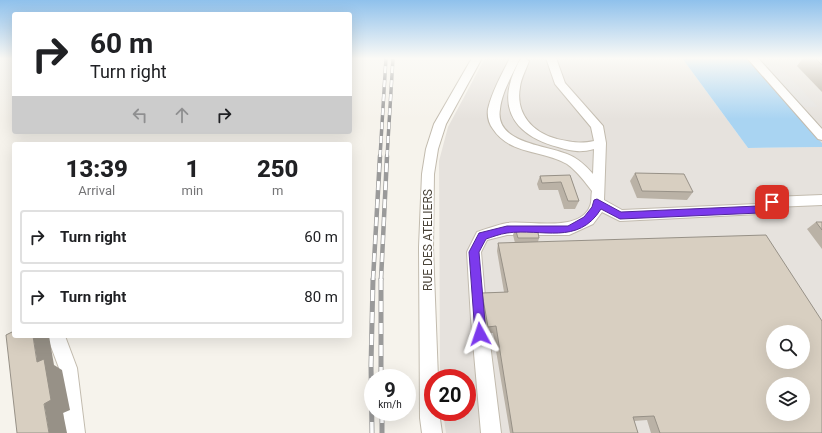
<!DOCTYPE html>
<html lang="en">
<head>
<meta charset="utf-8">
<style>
  body { margin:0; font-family:Roboto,sans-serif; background:#f2f2f2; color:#202124; height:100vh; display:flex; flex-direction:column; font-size:15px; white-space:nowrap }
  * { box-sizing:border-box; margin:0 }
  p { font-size:13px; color:#757577 }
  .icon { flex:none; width:22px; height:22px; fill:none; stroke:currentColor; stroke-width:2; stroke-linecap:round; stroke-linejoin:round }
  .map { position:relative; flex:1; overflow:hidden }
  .drawer { position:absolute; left:12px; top:142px; width:340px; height:196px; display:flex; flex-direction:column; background:#fff; border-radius:4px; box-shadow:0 4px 16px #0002 }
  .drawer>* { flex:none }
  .banner { position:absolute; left:12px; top:12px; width:340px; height:122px; border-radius:4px; box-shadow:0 4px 16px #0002; background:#fff; color:#202124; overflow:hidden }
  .fabs { position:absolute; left:766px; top:325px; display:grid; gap:8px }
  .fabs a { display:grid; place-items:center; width:44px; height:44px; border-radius:50%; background:#fff; box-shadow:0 4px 16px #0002; font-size:20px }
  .speed { position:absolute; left:364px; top:369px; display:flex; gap:8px; font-size:20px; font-weight:700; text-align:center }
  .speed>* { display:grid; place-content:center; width:52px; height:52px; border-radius:50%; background:#fff; box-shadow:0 4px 16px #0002; line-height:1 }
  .speed small { font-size:10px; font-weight:400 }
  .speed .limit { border:6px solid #d22; background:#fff; color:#111 }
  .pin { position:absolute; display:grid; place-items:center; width:34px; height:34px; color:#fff; margin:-17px; border-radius:8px; box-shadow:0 2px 6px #0006 }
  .me { position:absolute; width:44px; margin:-22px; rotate:355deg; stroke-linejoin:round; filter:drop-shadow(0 0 3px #0008) }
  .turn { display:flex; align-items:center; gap:14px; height:84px; padding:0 12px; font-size:18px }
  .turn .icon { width:52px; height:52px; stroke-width:2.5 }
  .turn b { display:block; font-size:28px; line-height:34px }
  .lanes { display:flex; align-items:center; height:38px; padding:0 12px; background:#0003; justify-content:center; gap:20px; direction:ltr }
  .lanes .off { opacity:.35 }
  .eta { display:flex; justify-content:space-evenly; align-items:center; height:68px; text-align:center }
  .eta b { font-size:24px; font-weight:800; line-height:28px }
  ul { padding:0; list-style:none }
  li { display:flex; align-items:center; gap:12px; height:54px; margin:0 8px 6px; padding:0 4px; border:2px solid #e0e0e0; border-radius:4px }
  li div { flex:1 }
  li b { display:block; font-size:15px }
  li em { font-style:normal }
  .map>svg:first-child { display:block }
</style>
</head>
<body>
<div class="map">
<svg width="822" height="433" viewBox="0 0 822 433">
  <rect width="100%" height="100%" fill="#f6f3ec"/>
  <g fill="#e6e2dd" fill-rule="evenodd">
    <path d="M485,58H682L748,148L822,147V433H446L443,412H467V378H440L439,161L448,127ZM773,332H803V362H773ZM773,384H803V414H773Z"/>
    <polygon points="747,58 822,58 822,143"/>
  </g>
  <polygon fill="#e5e3e0" points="764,62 776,62 818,107 802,107 763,63"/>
  <polygon fill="#a9d4f2" points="682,58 747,58 822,143 822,147 748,148"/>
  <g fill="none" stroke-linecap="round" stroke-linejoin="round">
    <defs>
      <g id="minor">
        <polygon points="472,58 482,58 446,124 438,149 434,174 433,247 438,378 433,378 433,412 439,412 442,433 422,433 420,418 419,247 422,174 426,149 434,124"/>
        <path d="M510,58H520C513,74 502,91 500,109C494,143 546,145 567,154C578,158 586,166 593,174L594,149C580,153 571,151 558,147C519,137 497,112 514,72C517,67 518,59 524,58L529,61C526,70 521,78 520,87C515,114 533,133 557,139C571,142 580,144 594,141L591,127L555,84L546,58H556L565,83L603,126L606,143L604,200L622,210L757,204L772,197L822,195V205L774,207L759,214L620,221L602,212L593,224L569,235H507L487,240L481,252L487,319L501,433H481L471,319L467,252L477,232C486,229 497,225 507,223C528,220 580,233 590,206C592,202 591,196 592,191C585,182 577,171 567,164C543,150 510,155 493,129C489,124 487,116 488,109C492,91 502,74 510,58Z"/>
        <polygon points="747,58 758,58 822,129 822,140 818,139"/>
        <polygon points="47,336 65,336 77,368 85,433 65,433 59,368"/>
      </g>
    </defs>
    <use href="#minor" stroke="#c2bbae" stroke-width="2"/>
    <use href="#minor" fill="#fff" fill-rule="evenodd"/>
    <defs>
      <g id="rail-far2">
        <polyline points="380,157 386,58"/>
        <polyline points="387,157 393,58"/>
      </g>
      <g id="rail-far1">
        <polyline points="373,280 380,156"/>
        <polyline points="381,280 387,156"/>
      </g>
      <g id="rail">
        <polyline points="381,279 381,378"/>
        <polyline points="382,412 382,433"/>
        <polyline points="372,433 371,365 373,279"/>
      </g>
    </defs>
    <use href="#rail-far2" stroke="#9a9a9a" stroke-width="3.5"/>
    <use href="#rail-far1" stroke="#9a9a9a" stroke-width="4.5"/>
    <use href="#rail" stroke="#9a9a9a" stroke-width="5"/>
    <use href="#rail-far2" stroke="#fff" stroke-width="2.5" stroke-dasharray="7" stroke-linecap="butt"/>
    <use href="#rail-far1" stroke="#fff" stroke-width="3" stroke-dasharray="9" stroke-linecap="butt"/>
    <use href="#rail" stroke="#fff" stroke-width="3.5" stroke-dasharray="11" stroke-linecap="butt"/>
  </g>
  <g fill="#bab2a6">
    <polygon points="803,58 822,58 822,92 797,66"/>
    <polygon points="635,173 693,192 687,200 637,198 630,181"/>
    <polygon points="570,175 579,201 575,209 564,209 558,190 539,190 537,184 540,176"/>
    <polygon points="816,222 822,222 822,249 807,229"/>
    <polygon points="515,228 539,238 538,242 822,433 651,433 647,420 634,421 638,433 510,433 493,333 486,333 481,300 482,293 504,292 497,251 498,243 515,243 513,235"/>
  </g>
  <polygon fill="#979187" points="33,336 49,336 54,365 62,370 70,410 63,413 67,433 49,433"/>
  <g fill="#d8cfc1" stroke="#979187" fill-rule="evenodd">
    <polygon points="815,58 822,58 822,65"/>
    <polygon points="635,173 684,174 693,192 642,191"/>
    <polygon points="570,175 579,201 568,201 561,182 542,183 540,176"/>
    <polygon points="816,222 822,222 822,230"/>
    <polygon points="537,227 539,238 518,238 515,228"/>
    <path d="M766,235L822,321V433H660L654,416L633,417L638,433H513L496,326L488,327L482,293L508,292L498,243ZM773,332H803V362H773ZM773,384H803V414H773Z"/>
    <polygon points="14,331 14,336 33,336 37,362 44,359 51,400 44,404 49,433 17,433 6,335"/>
  </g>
  <linearGradient id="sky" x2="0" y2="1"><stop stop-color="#8fc1ec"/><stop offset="0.49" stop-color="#fbfaf6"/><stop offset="1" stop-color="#fbfaf6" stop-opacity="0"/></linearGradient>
  <rect width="822" height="119" fill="url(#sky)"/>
  <path fill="#7c3aed" stroke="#51269a" d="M597,199L621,212L758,206L772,199L777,202L775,204L760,213L620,219L601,209C578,246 542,228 507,233C500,234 492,237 486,239L479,252L486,334L484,338L480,339L476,338L475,334L469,252L479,233L507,226H568L584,217L592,207L594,200Z"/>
  <g text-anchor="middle" stroke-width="3" stroke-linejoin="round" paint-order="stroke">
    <g font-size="12" fill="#4b4439" stroke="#fff">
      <text transform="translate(428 240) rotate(-90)" y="4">RUE DES ATELIERS</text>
    </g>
  </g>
</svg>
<div class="fabs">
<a><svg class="icon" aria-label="search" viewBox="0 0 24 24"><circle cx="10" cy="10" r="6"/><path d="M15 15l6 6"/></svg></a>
<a><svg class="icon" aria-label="layers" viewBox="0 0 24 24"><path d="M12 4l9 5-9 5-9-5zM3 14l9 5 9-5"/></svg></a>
</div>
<div class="speed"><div>9<small>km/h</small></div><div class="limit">20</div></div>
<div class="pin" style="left:772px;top:202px;background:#d93025"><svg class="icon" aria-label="arrive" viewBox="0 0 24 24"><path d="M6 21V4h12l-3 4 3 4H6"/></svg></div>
<svg class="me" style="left:480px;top:334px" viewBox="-20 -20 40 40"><path d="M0-17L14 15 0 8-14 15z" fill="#7c3aed" stroke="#fff" stroke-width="4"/></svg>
<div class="banner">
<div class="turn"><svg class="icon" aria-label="right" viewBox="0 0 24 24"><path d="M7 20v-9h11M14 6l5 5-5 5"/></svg><div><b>60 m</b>Turn right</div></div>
<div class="lanes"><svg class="icon off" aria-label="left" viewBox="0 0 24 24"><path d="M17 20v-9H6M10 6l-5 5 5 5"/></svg><svg class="icon off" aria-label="ahead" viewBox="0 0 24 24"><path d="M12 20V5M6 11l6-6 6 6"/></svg><svg class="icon" aria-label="right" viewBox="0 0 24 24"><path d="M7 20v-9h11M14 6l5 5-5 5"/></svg></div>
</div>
<section class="drawer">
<div class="eta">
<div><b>13:39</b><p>Arrival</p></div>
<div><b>1</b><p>min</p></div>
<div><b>250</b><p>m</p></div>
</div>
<ul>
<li><svg class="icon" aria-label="right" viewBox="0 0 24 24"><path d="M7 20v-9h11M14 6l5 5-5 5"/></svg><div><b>Turn right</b></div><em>60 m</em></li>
<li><svg class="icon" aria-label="right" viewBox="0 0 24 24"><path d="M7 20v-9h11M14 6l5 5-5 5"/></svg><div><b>Turn right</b></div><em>80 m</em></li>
</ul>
</section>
</div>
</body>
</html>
